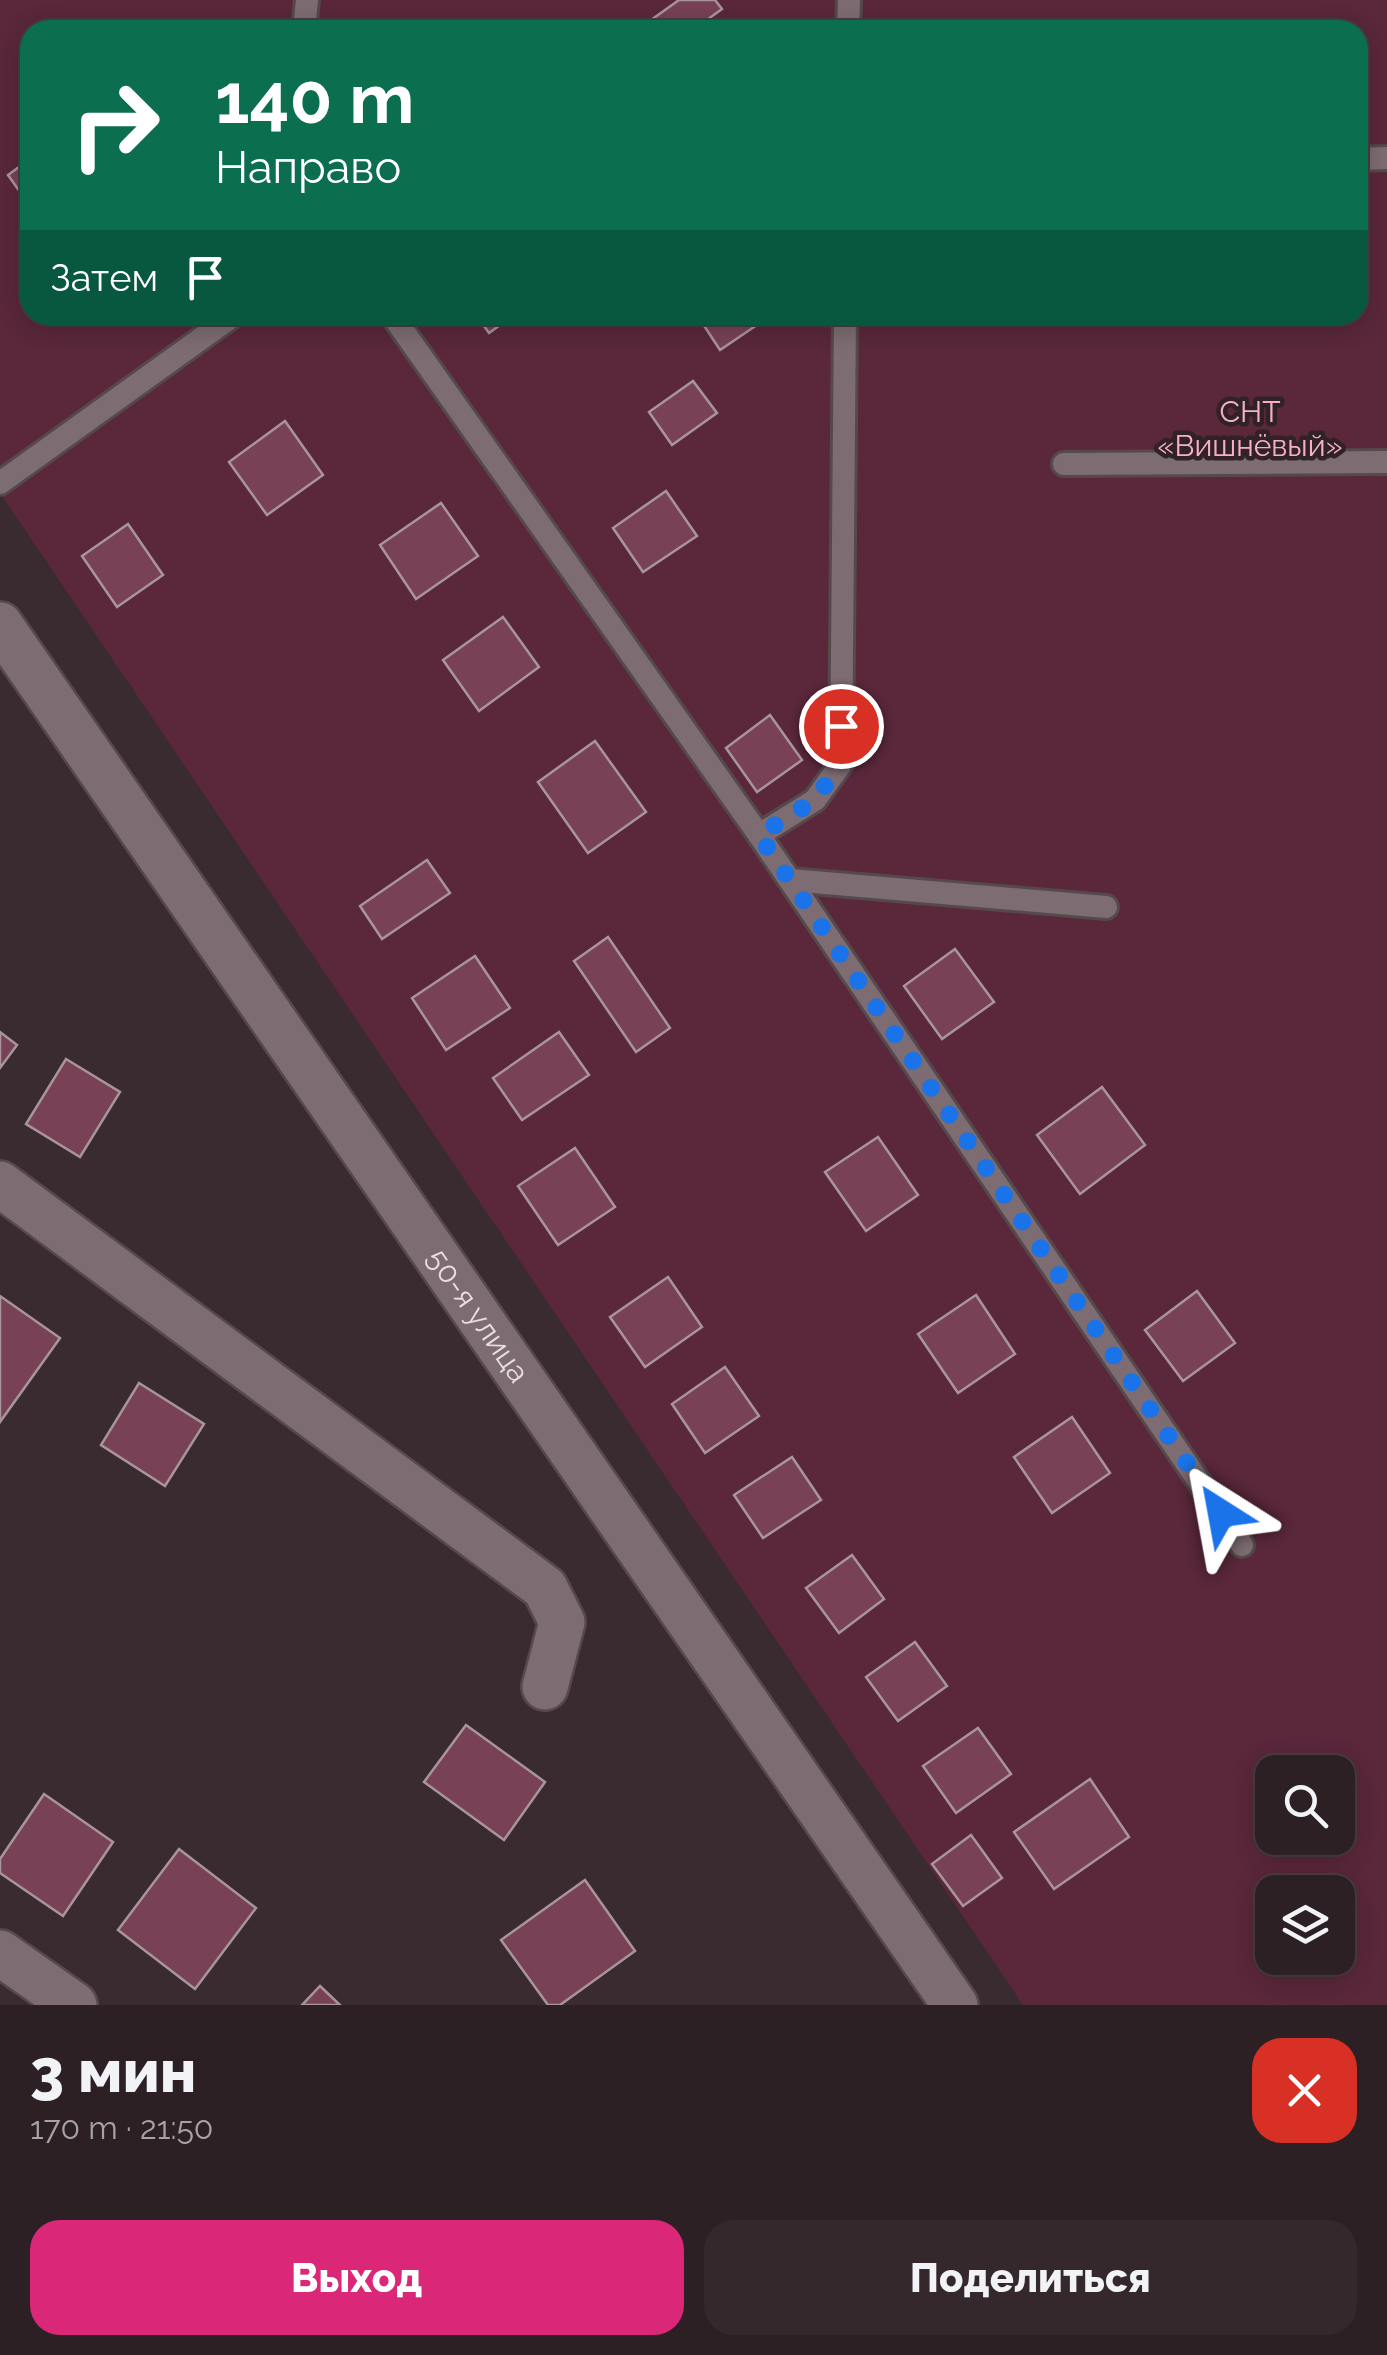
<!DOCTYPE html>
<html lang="ru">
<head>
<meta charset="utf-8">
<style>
  body { margin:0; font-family:Raleway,sans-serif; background:#34282c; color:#f1f3f6; height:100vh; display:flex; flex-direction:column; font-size:38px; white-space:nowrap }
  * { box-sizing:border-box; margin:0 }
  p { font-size:32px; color:#a6a3a6 }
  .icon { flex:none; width:55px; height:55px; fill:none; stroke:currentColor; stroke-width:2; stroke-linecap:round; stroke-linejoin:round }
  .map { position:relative; height:2005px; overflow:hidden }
  .sheet { display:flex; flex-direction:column; background:#2c2024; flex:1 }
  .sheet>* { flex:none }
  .hud { position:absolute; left:20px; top:20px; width:1348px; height:305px; border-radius:30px; box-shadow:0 5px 25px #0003,0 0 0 2px #483e41; background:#0b6e4f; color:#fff; overflow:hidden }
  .controls { position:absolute; left:1255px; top:1755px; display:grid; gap:20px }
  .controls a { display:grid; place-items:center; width:100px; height:100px; border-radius:20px; background:#2c2024; box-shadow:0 5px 25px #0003,0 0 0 2px #483e41; font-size:50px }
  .pin { position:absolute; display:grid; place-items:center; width:85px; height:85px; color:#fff; margin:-42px; border:5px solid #fff; border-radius:50%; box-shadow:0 2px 10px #0007 }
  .me { position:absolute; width:110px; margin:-55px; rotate:326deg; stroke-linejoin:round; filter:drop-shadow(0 0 8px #0008) }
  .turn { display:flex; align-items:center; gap:35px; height:210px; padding:0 30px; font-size:45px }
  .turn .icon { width:130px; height:130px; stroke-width:2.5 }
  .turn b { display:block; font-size:70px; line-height:85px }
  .then { display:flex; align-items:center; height:95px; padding:0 30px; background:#0003; gap:20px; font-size:38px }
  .round { display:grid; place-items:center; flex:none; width:105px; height:105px; border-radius:30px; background:#34282c }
  .summary { display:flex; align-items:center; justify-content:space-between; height:170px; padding:0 30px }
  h1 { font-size:60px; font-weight:800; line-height:75px }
  .cta { display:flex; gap:20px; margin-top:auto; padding:20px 30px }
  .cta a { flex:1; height:115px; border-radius:30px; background:#db2777; color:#fff; font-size:40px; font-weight:800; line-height:115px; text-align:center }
  .cta a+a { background:#34282c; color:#f1f3f6 }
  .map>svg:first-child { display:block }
</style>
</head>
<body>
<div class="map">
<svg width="1387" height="2005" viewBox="0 0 1387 2005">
  <rect width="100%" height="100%" fill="#3a2b30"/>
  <path fill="#5a273b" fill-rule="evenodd" d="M0,0H1387V2005H1023L0,493ZM30,30H1358V315H30ZM1272,1772H1338V1838H1272ZM1272,1892H1338V1958H1272Z"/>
  <g fill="#784155" stroke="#a8959b" stroke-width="2.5">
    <polygon points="679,0 715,0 722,9 693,30 637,30"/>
    <polygon points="30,159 30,206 8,175"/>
    <polygon points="476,315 514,315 489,333"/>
    <polygon points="697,315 763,315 766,319 720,350"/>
    <polygon points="693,381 717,413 672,445 649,412"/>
    <polygon points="285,421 323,475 267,515 229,462"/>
    <polygon points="666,491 697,536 643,572 613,528"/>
    <polygon points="441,503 478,556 416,599 380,545"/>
    <polygon points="128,524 163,575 117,607 82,556"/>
    <polygon points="503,617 539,667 479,711 443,660"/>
    <polygon points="770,715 802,760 757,792 726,748"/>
    <polygon points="595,741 646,812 588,853 538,782"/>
    <polygon points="427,860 450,893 382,939 360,906"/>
    <polygon points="608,937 670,1028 636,1052 574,961"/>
    <polygon points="955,949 994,1002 942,1039 904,986"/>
    <polygon points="475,956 510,1008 446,1050 412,998"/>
    <polygon points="0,1032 17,1045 0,1068"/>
    <polygon points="559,1032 589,1075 522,1120 493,1078"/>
    <polygon points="66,1059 120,1092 80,1157 26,1124"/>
    <polygon points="1102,1087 1145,1145 1080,1194 1037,1135"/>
    <polygon points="878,1137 918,1195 866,1231 825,1172"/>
    <polygon points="575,1148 615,1207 558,1245 518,1186"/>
    <polygon points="668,1277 702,1327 645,1367 610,1317"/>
    <polygon points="1197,1291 1235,1343 1183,1381 1145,1330"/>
    <polygon points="976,1295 1015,1354 958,1393 918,1334"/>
    <polygon points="0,1296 60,1338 0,1422"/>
    <polygon points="725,1367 759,1416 705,1453 672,1404"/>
    <polygon points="139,1383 204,1424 165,1486 101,1445"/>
    <polygon points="1072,1417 1110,1473 1052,1513 1014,1457"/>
    <polygon points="792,1457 821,1500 763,1538 734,1495"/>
    <polygon points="852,1555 884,1599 839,1633 806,1588"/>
    <polygon points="915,1642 947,1686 898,1721 866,1677"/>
    <polygon points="466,1725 545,1782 504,1840 424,1782"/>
    <polygon points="978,1728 1011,1774 956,1813 923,1766"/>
    <polygon points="1090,1779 1129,1837 1054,1889 1014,1832"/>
    <polygon points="44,1794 113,1842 63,1916 0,1873 0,1859"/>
    <polygon points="971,1835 1002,1878 963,1906 932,1864"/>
    <polygon points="179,1849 256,1908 195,1989 118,1930"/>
    <polygon points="585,1880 635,1951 560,2005 548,2005 501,1940"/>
    <polygon points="320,1986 340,2005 302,2005"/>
  </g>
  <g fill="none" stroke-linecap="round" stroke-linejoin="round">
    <defs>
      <g id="service">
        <polyline points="304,30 307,0"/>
        <polyline points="848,30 849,0"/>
        <polyline points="1358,159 1387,158"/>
        <polyline points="392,315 759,835 1242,1545"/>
        <polyline points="1064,464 1387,462"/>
        <polyline points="0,483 234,315"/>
        <polyline points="759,835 815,800 841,764 845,315"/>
        <polyline points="790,880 1106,907"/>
      </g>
      <g id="minor">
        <path id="s1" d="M0,625L955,2005"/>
        <polyline points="0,1184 545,1588 562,1622 545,1687"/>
        <polyline points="0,1953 74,2005"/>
      </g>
    </defs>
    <use href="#service" stroke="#55494c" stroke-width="28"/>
    <use href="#minor" stroke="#55494c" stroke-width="50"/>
    <use href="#service" stroke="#7d6c71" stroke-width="22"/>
    <use href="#minor" stroke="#7d6c71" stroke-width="45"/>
  </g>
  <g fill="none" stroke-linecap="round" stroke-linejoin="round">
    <polyline stroke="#1a73e8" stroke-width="18" stroke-dasharray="0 32.4" points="841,726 840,764 815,800 759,835 1221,1513"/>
  </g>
  <g text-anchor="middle" stroke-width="9" stroke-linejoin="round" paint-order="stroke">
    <g font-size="30" fill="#f7afc7" stroke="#302226">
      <text x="1250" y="422">СНТ<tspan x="1250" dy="34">«Вишнёвый»</tspan></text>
    </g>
    <g font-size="30" fill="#e8dee1" stroke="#302226">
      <text dy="10" stroke="none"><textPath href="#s1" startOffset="840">50-я улица</textPath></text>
    </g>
  </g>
</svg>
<div class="controls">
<a><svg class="icon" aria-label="search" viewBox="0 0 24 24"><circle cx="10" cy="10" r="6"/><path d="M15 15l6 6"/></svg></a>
<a><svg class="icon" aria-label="layers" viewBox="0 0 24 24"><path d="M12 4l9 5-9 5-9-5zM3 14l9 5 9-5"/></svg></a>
</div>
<div class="pin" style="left:841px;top:726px;background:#d93025"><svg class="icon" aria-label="arrive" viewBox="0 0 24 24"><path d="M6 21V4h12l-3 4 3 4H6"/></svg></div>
<svg class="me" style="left:1221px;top:1513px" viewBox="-20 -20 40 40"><path d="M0-17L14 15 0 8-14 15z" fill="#1a73e8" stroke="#fff" stroke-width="4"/></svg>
<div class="hud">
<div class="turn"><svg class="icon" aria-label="right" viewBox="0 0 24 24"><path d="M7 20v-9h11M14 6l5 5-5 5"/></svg><div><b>140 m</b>Направо</div></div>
<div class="then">Затем<svg class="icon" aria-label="arrive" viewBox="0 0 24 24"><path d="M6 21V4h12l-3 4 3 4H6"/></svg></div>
</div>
</div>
<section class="sheet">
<div class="summary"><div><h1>3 мин</h1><p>170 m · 21:50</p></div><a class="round" style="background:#d93025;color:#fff"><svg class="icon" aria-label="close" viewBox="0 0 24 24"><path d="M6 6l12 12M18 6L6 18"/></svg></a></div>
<div class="cta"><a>Выход</a><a>Поделиться</a></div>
</section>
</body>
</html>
